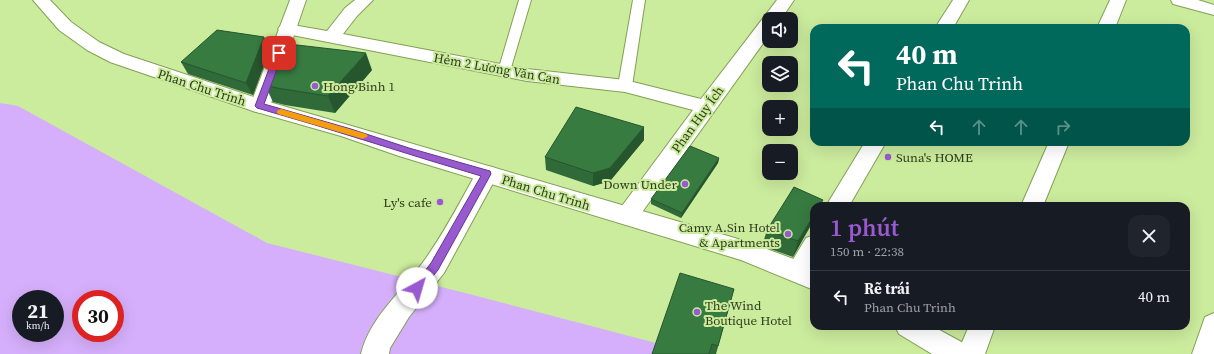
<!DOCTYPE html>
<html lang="vi">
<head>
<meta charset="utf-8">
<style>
  body { margin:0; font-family:"Source Serif 4",serif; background:#20242c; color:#f1f3f6; height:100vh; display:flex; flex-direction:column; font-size:15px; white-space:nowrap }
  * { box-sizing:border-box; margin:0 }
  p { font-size:13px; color:#9ea1a6 }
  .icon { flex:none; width:22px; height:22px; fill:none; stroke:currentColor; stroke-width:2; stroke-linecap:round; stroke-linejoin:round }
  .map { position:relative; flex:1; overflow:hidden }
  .details { position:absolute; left:810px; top:202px; width:380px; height:128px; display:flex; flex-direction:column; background:#171b24; border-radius:12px; box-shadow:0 4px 16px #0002 }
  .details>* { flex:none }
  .banner { position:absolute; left:810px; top:24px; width:380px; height:122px; border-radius:12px; box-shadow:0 4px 16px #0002; background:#00695c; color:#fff; overflow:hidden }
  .buttons { position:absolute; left:762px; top:12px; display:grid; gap:8px }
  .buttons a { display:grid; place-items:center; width:36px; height:36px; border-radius:8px; background:#171b24; box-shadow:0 4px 16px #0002; font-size:20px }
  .speed { position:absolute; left:12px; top:290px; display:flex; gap:8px; font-size:20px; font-weight:700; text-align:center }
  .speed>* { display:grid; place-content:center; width:52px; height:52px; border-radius:50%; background:#171b24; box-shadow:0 4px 16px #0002; line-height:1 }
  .speed small { font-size:10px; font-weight:400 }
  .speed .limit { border:6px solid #d22; background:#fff; color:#111 }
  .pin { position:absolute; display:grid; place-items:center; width:34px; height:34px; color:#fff; margin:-17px; border-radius:8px; box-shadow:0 2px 6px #0006 }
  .me { position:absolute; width:44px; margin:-22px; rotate:39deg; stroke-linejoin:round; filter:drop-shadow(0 0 3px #0008) }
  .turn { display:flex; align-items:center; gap:14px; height:84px; padding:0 20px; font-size:18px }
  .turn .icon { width:52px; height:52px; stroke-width:2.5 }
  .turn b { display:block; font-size:28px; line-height:34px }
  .lanes { display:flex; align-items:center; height:38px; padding:0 20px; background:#0003; justify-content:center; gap:20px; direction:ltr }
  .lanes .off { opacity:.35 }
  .round { display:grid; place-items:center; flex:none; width:42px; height:42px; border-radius:12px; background:#20242c }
  .overview { display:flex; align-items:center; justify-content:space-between; height:68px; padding:0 20px }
  h1 { font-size:24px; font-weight:600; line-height:30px; color:#9959cf }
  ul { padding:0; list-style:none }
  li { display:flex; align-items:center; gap:12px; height:52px; padding:0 20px; border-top:1px solid #363941 }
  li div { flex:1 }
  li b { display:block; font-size:15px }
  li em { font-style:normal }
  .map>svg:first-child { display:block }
</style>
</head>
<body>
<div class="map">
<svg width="1214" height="354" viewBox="0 0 1214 354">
  <rect width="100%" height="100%" fill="#cbeb9d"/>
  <path fill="#d5affb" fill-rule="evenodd" d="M0,103L18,106L267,243L473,295L698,354H0ZM21,299H55V333H21ZM81,299H115V333H81Z"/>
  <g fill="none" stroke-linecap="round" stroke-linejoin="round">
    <defs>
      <g id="service">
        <polygon points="519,0 531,0 510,71 509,74 504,75 499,74 498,71"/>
        <polygon points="633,0 645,0 632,86 630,89 625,90 620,89 618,86"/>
      </g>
      <g id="minor">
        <polygon points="355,0 373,0 357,16 343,34 527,69 625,80 701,99 777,0 794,0 781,19 769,19 769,35 635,222 627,225 619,222 615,216 619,210 693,110 625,92 527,81 287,34 281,33 278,29 281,25 287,24 327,31 345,8"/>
        <polygon points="953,0 969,0 953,28 935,28"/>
        <polygon points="1110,0 1126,0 1115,28 1097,28"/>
        <polygon points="1171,0 1198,0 1214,5 1214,15 1173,4"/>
        <polygon points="865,142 886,142 849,206 826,206"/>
        <polygon points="1049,142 1069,142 1043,206 1021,206"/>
        <path d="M487,166L495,168L498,174L444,273L409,317L390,348L389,354H361C370,316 405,289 426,258C446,230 462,198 479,168Z"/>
        <path d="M814,235C814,253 819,289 789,278L786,271L806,238Z"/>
        <polygon points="1214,313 1214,354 1192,354 1205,317"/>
        <polygon points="969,326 995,326 985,354 957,354"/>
      </g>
      <polygon id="tertiary" points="290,0 306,0 270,106 267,111 260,113 253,111 250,106"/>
      <g id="secondary">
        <polygon points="33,0 50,0 71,22 99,42 124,54 266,101 745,241 807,264 814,267 814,290 741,260 399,156 341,136 253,111 110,62 87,50 59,30"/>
        <polygon points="895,326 932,326 967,345 971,354 932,354 899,334"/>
      </g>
    </defs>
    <use href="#service" stroke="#83a055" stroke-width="2"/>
    <use href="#minor" stroke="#83a055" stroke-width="2"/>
    <use href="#tertiary" stroke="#83a055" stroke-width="2"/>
    <use href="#secondary" stroke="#83a055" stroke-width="2"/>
    <use href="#service" fill="#fff" fill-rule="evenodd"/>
    <use href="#minor" fill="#fff" fill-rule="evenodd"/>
    <use href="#tertiary" fill="#fff" fill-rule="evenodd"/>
    <use href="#secondary" fill="#fff" fill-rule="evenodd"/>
  </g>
  <g fill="#2f6a38">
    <polygon points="264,37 270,49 253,95 188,74 181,62"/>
    <polygon points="372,70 335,113 285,105 273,102 265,85"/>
    <polygon points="644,140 610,181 593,186 546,170 545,157"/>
    <polygon points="719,158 718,163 681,218 651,204 651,199"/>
    <polygon points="820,206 793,257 762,246 767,230"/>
    <polygon points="734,289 716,354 652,354"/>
  </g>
  <g fill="#26562e">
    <polygon points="264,37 270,49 253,95 246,83"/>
    <polygon points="366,53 372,70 335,113 328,96"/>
    <polygon points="644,127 644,140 610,181 593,186 593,173"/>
    <polygon points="719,158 718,163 681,218 682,213"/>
    <polygon points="814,215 814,220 793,257 798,241"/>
  </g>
  <g fill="#377b41" stroke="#26562e">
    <polygon points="217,30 264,37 246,83 181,62"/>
    <polygon points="280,43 366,53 328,96 277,88 265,85"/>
    <polygon points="576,107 644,127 610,168 593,173 545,157"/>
    <polygon points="690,146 719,158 682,213 651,199"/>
    <polygon points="794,187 823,200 819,206 814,206 814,215 798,241 767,230"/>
    <polygon points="680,273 734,289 718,346 712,344 709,354 652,354"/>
  </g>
  <path fill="#9959cf" stroke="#633a87" d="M279,50L283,53L264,104L351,129L409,148L490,171L491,174L438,270L421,291L417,292L414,291L412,288L414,285L431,263L481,176C406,154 332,129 257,108L255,106L275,53Z"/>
  <polygon fill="#f59e0b" points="281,109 366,134 368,136 363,139 278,114 277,112 278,110"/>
  <g fill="#9959cf" stroke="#cbeb9d" stroke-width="1.5">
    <circle cx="315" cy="86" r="4"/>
    <circle cx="888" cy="157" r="4"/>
    <circle cx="685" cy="184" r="4"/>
    <circle cx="440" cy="202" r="4"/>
    <circle cx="788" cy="234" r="4"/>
    <circle cx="697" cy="312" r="4"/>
  </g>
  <g text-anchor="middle" stroke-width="4" stroke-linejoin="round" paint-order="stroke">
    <g font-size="13" fill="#303d1d" stroke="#cbeb9d">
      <text transform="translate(497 68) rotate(10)" y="5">Hẻm 2 Lương Văn Can</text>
      <text transform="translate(202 87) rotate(18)" y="5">Phan Chu Trinh</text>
      <text transform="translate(697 119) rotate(-54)" y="5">Phan Huy Ích</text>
      <text transform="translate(546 192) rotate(17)" y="5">Phan Chu Trinh</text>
    </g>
    <g font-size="13" fill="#303d1d" stroke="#cbeb9d" text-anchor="start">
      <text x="323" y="91">Hong Binh 1</text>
      <text x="896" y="162">Suna's HOME</text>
      <text x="677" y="189" text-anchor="end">Down Under</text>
      <text x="432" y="207" text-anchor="end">Ly's cafe</text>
      <text x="780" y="232" text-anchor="end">Camy A.Sin Hotel<tspan x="780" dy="15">&amp; Apartments</tspan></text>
      <text x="705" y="310">The Wind<tspan x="705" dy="15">Boutique Hotel</tspan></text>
    </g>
  </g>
</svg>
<div class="buttons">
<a><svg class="icon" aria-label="sound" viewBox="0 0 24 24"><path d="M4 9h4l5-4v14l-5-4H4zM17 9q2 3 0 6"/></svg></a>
<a><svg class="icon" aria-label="layers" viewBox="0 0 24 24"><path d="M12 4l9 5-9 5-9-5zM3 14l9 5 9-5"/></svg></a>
<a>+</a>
<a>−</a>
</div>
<div class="speed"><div>21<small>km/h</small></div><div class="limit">30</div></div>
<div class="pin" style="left:279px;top:53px;background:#d93025"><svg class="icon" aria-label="arrive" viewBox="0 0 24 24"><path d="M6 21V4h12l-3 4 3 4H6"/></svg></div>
<svg class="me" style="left:417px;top:288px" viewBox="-20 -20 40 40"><circle r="19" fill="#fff"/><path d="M0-13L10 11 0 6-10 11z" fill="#9959cf"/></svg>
<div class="banner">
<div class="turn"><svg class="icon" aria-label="left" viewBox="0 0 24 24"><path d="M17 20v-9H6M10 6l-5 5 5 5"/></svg><div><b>40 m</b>Phan Chu Trinh</div></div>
<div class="lanes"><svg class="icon" aria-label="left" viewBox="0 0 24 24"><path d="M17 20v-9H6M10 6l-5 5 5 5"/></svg><svg class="icon off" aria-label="ahead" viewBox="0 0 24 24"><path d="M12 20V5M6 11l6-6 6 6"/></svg><svg class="icon off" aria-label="ahead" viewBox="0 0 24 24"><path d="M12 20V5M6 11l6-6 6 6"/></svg><svg class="icon off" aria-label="right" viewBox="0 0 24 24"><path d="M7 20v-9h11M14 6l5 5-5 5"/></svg></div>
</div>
<section class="details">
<div class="overview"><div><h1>1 phút</h1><p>150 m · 22:38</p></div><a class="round"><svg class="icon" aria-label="close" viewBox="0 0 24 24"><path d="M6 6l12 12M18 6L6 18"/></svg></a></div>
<ul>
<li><svg class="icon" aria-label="left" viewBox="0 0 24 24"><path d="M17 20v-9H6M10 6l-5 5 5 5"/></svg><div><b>Rẽ trái</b><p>Phan Chu Trinh</p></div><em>40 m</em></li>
</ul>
</section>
</div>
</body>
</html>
